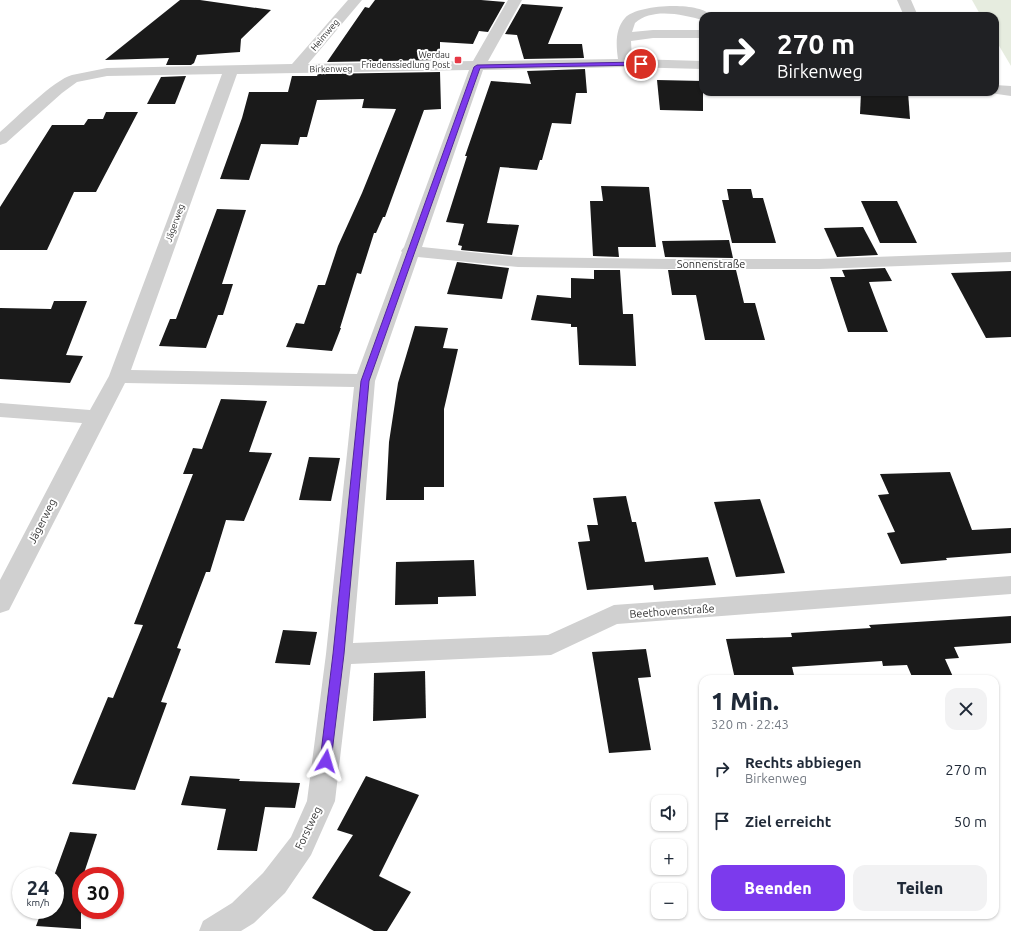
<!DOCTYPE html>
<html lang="de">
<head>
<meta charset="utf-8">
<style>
  body { margin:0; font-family:Ubuntu,sans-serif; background:#f2f2f3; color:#1f2937; height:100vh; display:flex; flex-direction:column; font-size:15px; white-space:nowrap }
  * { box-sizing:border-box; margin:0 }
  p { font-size:13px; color:#747a83 }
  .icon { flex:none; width:22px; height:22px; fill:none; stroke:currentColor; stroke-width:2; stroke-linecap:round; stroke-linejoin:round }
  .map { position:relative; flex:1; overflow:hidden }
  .side { position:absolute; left:699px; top:675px; width:300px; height:244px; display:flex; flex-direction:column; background:#fff; border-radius:12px; box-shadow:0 1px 3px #0004 }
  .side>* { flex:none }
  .hud { position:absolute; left:699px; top:12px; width:300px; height:84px; border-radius:12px; box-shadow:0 1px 3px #0004; background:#202124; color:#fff; overflow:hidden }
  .fabs { position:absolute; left:651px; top:795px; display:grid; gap:8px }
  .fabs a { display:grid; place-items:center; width:36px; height:36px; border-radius:8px; background:#fff; box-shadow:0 1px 3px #0004; font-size:20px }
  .speed { position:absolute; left:12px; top:867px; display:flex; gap:8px; font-size:20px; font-weight:700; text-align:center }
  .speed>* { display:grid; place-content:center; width:52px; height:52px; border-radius:50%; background:#fff; box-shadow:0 1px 3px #0004; line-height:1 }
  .speed small { font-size:10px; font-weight:400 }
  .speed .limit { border:6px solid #d22; background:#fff; color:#111 }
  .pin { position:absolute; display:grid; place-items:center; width:34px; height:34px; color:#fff; margin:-17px; border:2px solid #fff; border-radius:50%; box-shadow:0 1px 4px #0007 }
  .me { position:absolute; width:44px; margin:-22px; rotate:7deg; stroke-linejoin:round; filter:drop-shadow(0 0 3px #0008) }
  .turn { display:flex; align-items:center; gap:14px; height:84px; padding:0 12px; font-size:18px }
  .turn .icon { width:52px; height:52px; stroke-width:2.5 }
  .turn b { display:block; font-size:28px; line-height:34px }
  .round { display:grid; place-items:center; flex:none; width:42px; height:42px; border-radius:12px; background:#f2f2f3 }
  .summary { display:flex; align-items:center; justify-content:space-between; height:68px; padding:0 12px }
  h1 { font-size:24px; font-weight:800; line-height:30px }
  .button { display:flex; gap:8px; margin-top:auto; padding:8px 12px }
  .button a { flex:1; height:46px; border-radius:12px; background:#7c3aed; color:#fff; font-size:16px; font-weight:800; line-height:46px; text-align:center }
  .button a+a { background:#f2f2f3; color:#1f2937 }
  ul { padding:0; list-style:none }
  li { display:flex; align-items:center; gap:12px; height:52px; padding:0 12px }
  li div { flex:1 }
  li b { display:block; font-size:15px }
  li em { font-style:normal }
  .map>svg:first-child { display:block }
</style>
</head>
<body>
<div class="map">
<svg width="1011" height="931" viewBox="0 0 1011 931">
  <rect width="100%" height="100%" fill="#fff"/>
  <polygon fill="#e6ecdf" points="972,0 1011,0 1011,66 995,39 995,16 981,16"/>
  <g fill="#1a1a1a">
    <polygon points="180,0 200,0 271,10 241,39 240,52 197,55 194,63 191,65 166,65 169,58 105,60"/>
    <polygon points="375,0 481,0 505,2 488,32 479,31 473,44 440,42 440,60 327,62 365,7 369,8"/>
    <polygon points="522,4 563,7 548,44 582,44 584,58 524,59 517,35 505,34"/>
    <polygon points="585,69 587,93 576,93 571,124 552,123 542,160 540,160 537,170 500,167 487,223 519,225 512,255 461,250 462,246 458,245 464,224 446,222 467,156 465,156 491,81 531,84 527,71"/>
    <polygon points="440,72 441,109 424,110 385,217 383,217 376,233 374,233 361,274 357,273 340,328 341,328 332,351 286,347 296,323 304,324 318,285 325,285 338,246 362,193 396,109 362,108 364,99 317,100 307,137 300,137 298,145 261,144 249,180 220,179 242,118 249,92 288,92 292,76 317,76 318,74"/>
    <polygon points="186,76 175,104 147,104 161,77"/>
    <polygon points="657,80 703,81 703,111 660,110"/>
    <polygon points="861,92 908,92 910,119 860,114"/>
    <polygon points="106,112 138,112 96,192 74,192 47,250 0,250 0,207 52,125 84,125 88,119 103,119"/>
    <polygon points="601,186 649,187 656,247 618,247 619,257 593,256 590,201 603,201"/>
    <polygon points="727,189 751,189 753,198 763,198 776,243 732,243 722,200 729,200"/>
    <polygon points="861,201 897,201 917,243 880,243"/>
    <polygon points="217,209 246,210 222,284 233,284 223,315 218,315 206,348 159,346 170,319 176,319"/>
    <polygon points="863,227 878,255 837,257 824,228"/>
    <polygon points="729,240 733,258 665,257 662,241"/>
    <polygon points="457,262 509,268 502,299 447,294"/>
    <polygon points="885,268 892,281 869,282 888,332 848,332 830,277 845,277 842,270"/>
    <polygon points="594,270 620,270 623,314 633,314 636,366 579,365 577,327 571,327 571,324 531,320 537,295 571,298 571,278 594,279"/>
    <polygon points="668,270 736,270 744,303 755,303 765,340 705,340 696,295 672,295"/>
    <polygon points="1011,271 1011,337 986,338 951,273"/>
    <polygon points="54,301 87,301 66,355 83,356 70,383 0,379 0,308 51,309"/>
    <polygon points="415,326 448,328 443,348 458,349 444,409 444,487 424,487 424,500 386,500 389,442 398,383"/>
    <polygon points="221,399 267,401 249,452 272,453 244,521 226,520 210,572 206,572 177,648 181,649 161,702 167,703 135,790 72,784 108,697 113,698 143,625 134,624 193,474 183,474 193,448 202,449"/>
    <polygon points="309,457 340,458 331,501 299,500"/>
    <polygon points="950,472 972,530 1011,528 1011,553 946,558 947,560 901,564 887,533 895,532 878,495 889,494 880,474"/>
    <polygon points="626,496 632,522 636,522 645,562 708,557 716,585 654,590 653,585 587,590 578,542 590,541 587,525 598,525 593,498"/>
    <polygon points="760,499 785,573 736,577 714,502"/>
    <polygon points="474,560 476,596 438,597 438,604 395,605 396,562"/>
    <polygon points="1011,616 1011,643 954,647 959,658 945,659 954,679 913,679 907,665 883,666 882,661 792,667 795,679 735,679 726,639 792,637 791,633 871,628 869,625"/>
    <polygon points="283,630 317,632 310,665 275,663"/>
    <polygon points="646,649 651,677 638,678 651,750 609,753 592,652"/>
    <polygon points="425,671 426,718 373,721 374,673"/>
    <polygon points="190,776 240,779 239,781 300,783 295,808 265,807 257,851 217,850 226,809 181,805"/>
    <polygon points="366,776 419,795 379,876 411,892 387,931 374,931 312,898 353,835 337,830"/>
    <polygon points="70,832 97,834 83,876 81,876 81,929 36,926 42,910 55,910 54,876"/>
  </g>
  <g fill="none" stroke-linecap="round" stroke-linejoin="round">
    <g fill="#d0d0d0" fill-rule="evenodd">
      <path d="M348,0H362L308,64L473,61L508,0H522L488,61L618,59C616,45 615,29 625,18C637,4 701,1 711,16H703V20C683,15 653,7 635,23L632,32L653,30H703V38H653L631,41L632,59L703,61V69L626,67L483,70L422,247L518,257L669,259H819L1011,252V262L819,269H669L518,267L418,257L375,381L353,643L548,635L614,605L1011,576V594L617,624L551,655L351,664L335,801L311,855L285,893L254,923L241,931H199L203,921L232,903L263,873L291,837L307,801L326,654L354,387L125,383L9,610L0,613V580L82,423L0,417V403L90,410L109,376L222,74L107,76L77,82L62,93L6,143L0,145V132C15,119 55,79 72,75L107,68L292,64ZM469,70L404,247L401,251L402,252L357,374L131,370L237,74Z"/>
      <polygon points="897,0 911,0 918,16 904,16"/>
      <polygon points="995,85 1011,86 1011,96 990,93 989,92 995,92"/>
    </g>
  </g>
  <polygon fill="#7c3aed" stroke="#51269a" points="641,62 644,64 643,65 480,68 369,381 344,654 331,761 330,765 326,766 322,765 320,761 333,654 361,381 474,67 477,65"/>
  <rect fill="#e63946" stroke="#fff" stroke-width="1.5" x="454" y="56" width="8" height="8" rx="2"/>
  <g text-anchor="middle" stroke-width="4" stroke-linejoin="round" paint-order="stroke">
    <g font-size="9" fill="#333" stroke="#fff">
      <text transform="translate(325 35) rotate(-50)" y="3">Heimweg</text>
      <text transform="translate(331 69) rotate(-1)" y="3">Birkenweg</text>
      <text transform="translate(175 223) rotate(-70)" y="3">Jägerweg</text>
    </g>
    <g font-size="9" fill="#333" stroke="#fff" text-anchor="end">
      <text x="450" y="58">Werdau<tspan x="450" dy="10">Friedenssiedlung Post</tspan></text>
    </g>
    <g font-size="11" fill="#333" stroke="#fff">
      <text x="711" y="268">Sonnenstraße</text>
      <text transform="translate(42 521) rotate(-63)" y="4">Jägerweg</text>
      <text transform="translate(672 611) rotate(-4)" y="4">Beethovenstraße</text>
      <text transform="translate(308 828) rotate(-64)" y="4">Forstweg</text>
    </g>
  </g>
</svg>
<div class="fabs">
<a><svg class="icon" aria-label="sound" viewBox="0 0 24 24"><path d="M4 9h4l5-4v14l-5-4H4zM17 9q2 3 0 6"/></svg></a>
<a>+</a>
<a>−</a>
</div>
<div class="speed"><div>24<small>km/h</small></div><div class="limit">30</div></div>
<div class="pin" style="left:641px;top:64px;background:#d93025"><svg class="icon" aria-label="arrive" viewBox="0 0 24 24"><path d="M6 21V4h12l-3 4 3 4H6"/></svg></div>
<svg class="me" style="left:326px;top:761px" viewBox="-20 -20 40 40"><path d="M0-17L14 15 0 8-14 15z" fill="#7c3aed" stroke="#fff" stroke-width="4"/></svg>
<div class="hud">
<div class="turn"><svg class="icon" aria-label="right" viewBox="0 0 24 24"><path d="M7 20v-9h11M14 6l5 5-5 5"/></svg><div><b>270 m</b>Birkenweg</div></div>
</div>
<section class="side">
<div class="summary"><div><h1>1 Min.</h1><p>320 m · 22:43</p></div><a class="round"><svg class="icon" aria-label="close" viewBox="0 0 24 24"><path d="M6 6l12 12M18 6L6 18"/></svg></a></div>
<ul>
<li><svg class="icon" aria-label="right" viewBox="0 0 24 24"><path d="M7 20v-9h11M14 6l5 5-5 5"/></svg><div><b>Rechts abbiegen</b><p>Birkenweg</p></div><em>270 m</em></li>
<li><svg class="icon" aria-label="arrive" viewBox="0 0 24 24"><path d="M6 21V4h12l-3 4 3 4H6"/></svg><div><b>Ziel erreicht</b></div><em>50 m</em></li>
</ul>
<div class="button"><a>Beenden</a><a>Teilen</a></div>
</section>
</div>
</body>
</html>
